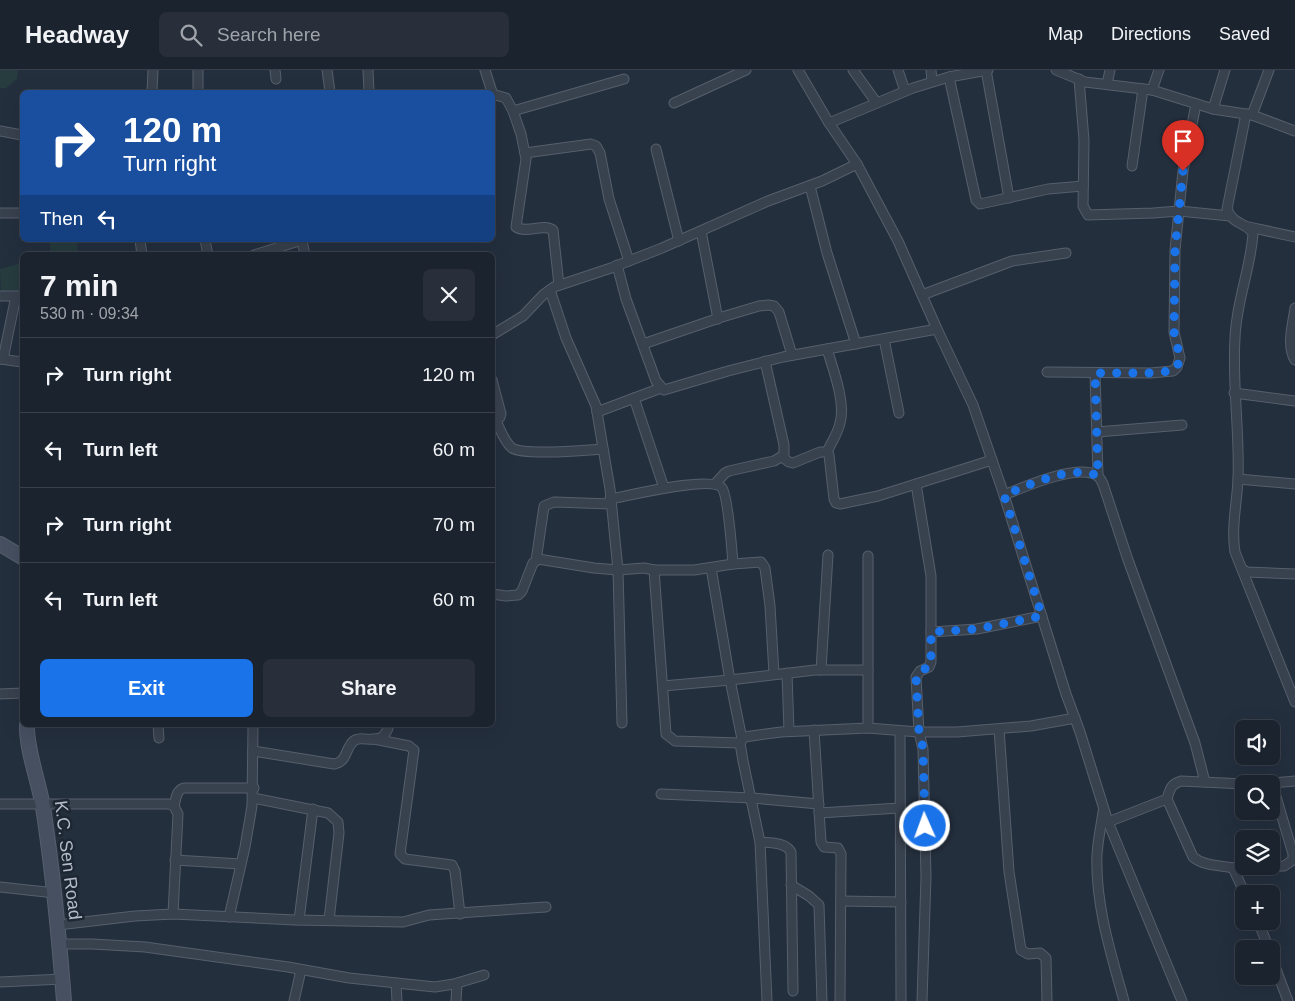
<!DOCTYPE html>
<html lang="en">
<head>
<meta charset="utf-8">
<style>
  body { margin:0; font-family:Helvetica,sans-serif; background:#282f3a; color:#f1f3f6; height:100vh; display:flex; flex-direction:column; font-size:19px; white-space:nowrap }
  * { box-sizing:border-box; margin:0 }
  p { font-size:16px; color:#a0a4aa }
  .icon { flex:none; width:28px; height:28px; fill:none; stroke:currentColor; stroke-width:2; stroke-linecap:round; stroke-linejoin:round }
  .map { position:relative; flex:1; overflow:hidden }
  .details { position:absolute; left:20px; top:182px; width:475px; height:475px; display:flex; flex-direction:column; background:#1b232e; border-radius:8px; box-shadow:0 5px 20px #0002,0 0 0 1px #39404a }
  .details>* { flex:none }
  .hud { position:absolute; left:20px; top:20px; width:475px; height:152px; border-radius:8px; box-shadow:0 5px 20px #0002,0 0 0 1px #39404a; background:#1a4fa0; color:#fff; overflow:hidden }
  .tools { position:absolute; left:1235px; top:650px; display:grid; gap:10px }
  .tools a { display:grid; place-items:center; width:45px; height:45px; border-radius:8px; background:#1b232e; box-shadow:0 5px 20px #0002,0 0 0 1px #39404a; font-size:25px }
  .pin { position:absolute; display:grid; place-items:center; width:42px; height:42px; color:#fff; margin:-51px -21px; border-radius:50% 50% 50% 0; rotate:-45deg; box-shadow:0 0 5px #0007 }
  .pin .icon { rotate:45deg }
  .me { position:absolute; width:55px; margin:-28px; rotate:358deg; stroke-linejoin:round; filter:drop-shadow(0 0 4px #0008) }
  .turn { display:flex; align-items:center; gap:18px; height:105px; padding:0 20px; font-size:22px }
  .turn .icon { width:65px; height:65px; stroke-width:2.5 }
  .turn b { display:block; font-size:35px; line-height:42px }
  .then { display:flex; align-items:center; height:48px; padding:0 20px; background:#0003; gap:10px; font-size:19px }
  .round { display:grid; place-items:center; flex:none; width:52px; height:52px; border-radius:8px; background:#282f3a }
  .overview { display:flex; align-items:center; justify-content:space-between; height:85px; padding:0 20px }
  h1 { font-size:30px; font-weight:600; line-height:38px }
  .button { display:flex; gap:10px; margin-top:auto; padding:10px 20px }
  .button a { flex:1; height:58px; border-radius:8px; background:#1a73e8; color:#fff; font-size:20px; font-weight:600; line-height:58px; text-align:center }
  .button a+a { background:#282f3a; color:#f1f3f6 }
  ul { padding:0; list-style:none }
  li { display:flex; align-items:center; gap:15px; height:75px; padding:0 20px; border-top:1px solid #39404a }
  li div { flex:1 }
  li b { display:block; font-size:19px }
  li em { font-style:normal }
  header { display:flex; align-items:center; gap:30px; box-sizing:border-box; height:70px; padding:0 25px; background:#1b232e; border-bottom:1px solid #39404a }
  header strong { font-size:24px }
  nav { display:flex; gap:28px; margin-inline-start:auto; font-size:18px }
  .search { width:350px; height:45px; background:#282f3a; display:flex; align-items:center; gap:12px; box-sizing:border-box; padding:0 18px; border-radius:8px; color:#a0a4aa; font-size:19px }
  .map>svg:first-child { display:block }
</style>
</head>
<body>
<header>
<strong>Headway</strong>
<div class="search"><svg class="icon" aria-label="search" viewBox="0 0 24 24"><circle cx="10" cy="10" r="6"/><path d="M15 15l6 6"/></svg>Search here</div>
<nav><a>Map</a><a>Directions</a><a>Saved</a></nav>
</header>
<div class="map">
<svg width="1295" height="931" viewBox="0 0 1295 931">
  <rect width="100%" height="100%" fill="#242f3e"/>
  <g fill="#263c3f">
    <polygon points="0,0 18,0 17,9 6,18 0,18"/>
    <polygon points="50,170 77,170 78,185 50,185"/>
    <polygon points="22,193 22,219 1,222 0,199"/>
  </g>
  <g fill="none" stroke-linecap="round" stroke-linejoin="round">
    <defs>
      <g id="street">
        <polyline points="275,0 276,9"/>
        <polyline points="327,0 330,22"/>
        <polyline points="368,0 369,22"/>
        <polyline points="485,0 492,22"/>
        <polyline points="798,0 829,53 857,94 898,171 937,259 973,335 1004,425 1066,624 1080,662 1108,752 1182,931"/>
        <polyline points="853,0 876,32"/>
        <polyline points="898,0 905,21"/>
        <polyline points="931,0 932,11"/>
        <polyline points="986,0 1009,128"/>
        <polyline points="1056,0 1085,12 1152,20 1213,39 1252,45 1269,0"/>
        <polyline points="949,7 976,130 980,134 1048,119 1083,116"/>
        <polyline points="1079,9 1084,70 1083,136 1088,145 1153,143 1179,141 1230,146"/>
        <polyline points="1107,14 1110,0"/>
        <polyline points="1152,20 1159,0"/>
        <polyline points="152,22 153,0"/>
        <polyline points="198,22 198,0"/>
        <polyline points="492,24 506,28 513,41"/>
        <polyline points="674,33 746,0"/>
        <polyline points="1213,39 1225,0"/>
        <path d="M1246,44L1227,139C1234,156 1244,151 1253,163C1251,198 1236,232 1235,268C1232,316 1240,362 1238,409C1237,433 1231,458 1235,482L1295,632"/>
        <polyline points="1252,45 1295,61"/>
        <polyline points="829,53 913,18 949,7 988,0"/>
        <polyline points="0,61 22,65"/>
        <polyline points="656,79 679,171"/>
        <polyline points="525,83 591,74 596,76 600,83 609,129 629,191"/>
        <polyline points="1132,96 1143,19"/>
        <polyline points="810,116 827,183 856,274"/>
        <polyline points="0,143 22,143"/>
        <polyline points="1249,157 1295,167"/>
        <polyline points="701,161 718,249"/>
        <polyline points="140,170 142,185"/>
        <polyline points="205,170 208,185"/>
        <polyline points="302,170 305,185"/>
        <polyline points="254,185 302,170"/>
        <polyline points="617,195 626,229 656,311 664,320 728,301 783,287 937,259"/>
        <path d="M559,215L553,160C543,153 527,164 516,157L526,89L521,64L513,41L624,9"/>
        <polyline points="550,220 566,268 596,336 602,372 610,419 618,500 622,653"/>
        <polyline points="922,225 1012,191 1066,183"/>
        <polyline points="0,226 22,226"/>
        <path d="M1295,238C1293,253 1286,276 1295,290"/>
        <polyline points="492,265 523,246 543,225 554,217 611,198 662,178 768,131 822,111 857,94"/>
        <polyline points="884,269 899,343"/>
        <polyline points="643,274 722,247 759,236 768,235 774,236 779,242 792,285"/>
        <polyline points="0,289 22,292"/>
        <polyline points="3,289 16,226"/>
        <polyline points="1047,302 1150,303 1173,301 1177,297 1180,288 1174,262 1175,180 1183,101 1196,34"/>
        <polyline points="1095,303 1098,406"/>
        <polyline points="492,310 501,344 500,347 493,354"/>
        <polyline points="1234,323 1295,331"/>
        <polyline points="634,328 664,418"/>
        <polyline points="597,342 661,318"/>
        <path d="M496,351C500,359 505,373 512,378C525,386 586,380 603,379"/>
        <polyline points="1097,362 1182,355"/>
        <path d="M827,382C831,373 838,363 840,353C846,333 833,299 827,279"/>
        <polyline points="782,387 789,392 793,393 820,382 827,382 829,385 834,429 836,433 840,434 878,426 992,390"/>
        <polyline points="1238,409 1295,414"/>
        <polyline points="715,414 725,403 729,401 774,391 784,385 784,375 765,291"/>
        <polyline points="916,414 931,506 931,592 929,597 920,601 916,607 919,662 923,679 926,807 922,931"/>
        <path d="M1004,425C1024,417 1076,394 1096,405C1100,407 1101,410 1103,414L1128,490L1195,673L1205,712"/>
        <path d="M610,429C628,426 712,405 722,418C728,426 732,481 733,494"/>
        <polyline points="868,486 868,658"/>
        <polyline points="536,491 544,436 554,432 611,434"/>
        <polyline points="711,498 730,610 742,669"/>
        <polyline points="1242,499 1247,502 1295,504"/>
        <polyline points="654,500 666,664 675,671 740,673"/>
        <polyline points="492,524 506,526 518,525 522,521 533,493 538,489 594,498 618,500 644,498 654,500 694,500 733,494 761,492 765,498 770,536 774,604"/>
        <polyline points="931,562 977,559 1042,546"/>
        <polyline points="821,600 828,485"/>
        <polyline points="787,603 789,661"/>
        <polyline points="663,616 730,610 815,600 868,600"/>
        <polyline points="0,624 22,623"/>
        <polyline points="158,655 159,668"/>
        <polyline points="999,659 1009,802 1021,880 1028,884 1040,883 1046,888 1047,931"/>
        <polyline points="814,660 821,772 824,777 838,778 841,784 840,931"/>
        <polyline points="900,661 901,931"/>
        <polyline points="374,669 409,676 414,680 400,784 405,789 452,795 455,801 460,844"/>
        <path d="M253,681L334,694C346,692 345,682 351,674C359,660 382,682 389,655"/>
        <polyline points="1261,714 1295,711"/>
        <polyline points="661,724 752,728 819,734"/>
        <polyline points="253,728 328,743 338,752 339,763 329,850"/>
        <path d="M1167,729L1193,787C1204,796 1219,795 1233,798L1245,824"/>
        <polyline points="0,734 169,734 174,736 178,744 173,844"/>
        <path d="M174,736C176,729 176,720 184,718H254"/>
        <path d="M1103,742C1101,756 1098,770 1097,784C1095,834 1111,884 1124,931"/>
        <polyline points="819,743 899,738"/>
        <path d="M1108,752L1167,729C1170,719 1171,714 1181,711L1244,714"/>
        <path d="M760,772C771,773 785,772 791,782L793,921"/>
        <polyline points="175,790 241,794"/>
        <polyline points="1233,798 1284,796 1293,790 1293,784 1272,713"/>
        <polyline points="791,815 809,826 819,835 822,931"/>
        <polyline points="0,817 55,823"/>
        <polyline points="841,831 901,832"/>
        <polyline points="229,847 245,777 252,736 253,655"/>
        <polyline points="299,850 313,739"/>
        <polyline points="1258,851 1269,879"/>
        <polyline points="58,855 135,846 173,844 295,850 403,852 429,845 546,837"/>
        <polyline points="60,874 92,874 145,877 288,897 349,908 435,917 454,914 484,905"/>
        <polyline points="1271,886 1288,931"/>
        <polyline points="0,912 62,909"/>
        <polyline points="396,913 397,931"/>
        <polyline points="294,931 301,900"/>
        <polyline points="456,931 457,914"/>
        <polyline points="767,931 760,772 743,691 740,673 744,667 781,662 868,658 919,662 957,662 1031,656 1075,648"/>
      </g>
      <g id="secondary">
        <polyline points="0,474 22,487"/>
        <path d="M27,655C26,678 39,713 43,737C53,802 59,866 64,931"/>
      </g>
    </defs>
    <use href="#street" stroke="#565f6c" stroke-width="11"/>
    <use href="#secondary" stroke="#565f6c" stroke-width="16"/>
    <use href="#street" stroke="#38414e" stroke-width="9"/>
    <use href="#secondary" stroke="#465061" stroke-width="14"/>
  </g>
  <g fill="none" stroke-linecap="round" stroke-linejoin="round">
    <path stroke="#1a73e8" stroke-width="9" stroke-dasharray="0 16.2" d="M925,756L923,678L919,662L916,607L920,602L931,595V562L977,559L1042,546L1004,425C1030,415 1071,394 1098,406L1095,303H1150L1172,301L1177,297L1180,288L1174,262L1175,180L1183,101"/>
  </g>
  <g text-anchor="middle" stroke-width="5" stroke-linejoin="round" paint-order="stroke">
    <g font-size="18" fill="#b4bcc9" stroke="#1d2633">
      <text transform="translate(68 790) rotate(83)" y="6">K.C. Sen Road</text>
    </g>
  </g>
</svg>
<div class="tools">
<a><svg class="icon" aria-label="sound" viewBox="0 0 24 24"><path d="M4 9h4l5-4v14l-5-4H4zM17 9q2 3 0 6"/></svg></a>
<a><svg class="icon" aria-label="search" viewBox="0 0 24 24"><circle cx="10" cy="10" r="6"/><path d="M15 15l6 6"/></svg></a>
<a><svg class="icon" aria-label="layers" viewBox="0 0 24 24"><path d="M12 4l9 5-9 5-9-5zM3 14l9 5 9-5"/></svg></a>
<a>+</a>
<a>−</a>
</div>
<div class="pin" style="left:1183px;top:101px;background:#d93025"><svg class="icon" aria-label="arrive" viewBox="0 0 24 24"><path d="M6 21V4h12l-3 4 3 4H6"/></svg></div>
<svg class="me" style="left:925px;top:756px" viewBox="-20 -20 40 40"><circle r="17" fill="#1a73e8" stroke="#fff" stroke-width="3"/><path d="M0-11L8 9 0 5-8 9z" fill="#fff"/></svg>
<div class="hud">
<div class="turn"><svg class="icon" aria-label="right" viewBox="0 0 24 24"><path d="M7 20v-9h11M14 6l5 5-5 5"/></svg><div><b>120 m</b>Turn right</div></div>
<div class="then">Then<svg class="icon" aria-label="left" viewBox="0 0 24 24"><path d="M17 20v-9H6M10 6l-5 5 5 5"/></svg></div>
</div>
<section class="details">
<div class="overview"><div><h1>7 min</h1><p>530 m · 09:34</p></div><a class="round"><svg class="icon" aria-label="close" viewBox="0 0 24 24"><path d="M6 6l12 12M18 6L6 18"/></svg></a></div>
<ul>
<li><svg class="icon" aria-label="right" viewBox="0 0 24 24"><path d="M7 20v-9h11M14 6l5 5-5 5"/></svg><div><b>Turn right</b></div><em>120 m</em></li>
<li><svg class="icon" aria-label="left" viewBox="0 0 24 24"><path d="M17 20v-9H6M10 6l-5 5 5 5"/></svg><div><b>Turn left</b></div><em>60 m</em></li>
<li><svg class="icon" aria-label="right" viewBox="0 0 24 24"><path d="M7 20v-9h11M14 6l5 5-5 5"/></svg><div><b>Turn right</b></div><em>70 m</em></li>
<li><svg class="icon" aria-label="left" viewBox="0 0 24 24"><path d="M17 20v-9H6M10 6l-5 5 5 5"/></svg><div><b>Turn left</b></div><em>60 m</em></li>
</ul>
<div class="button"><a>Exit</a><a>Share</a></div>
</section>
</div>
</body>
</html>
